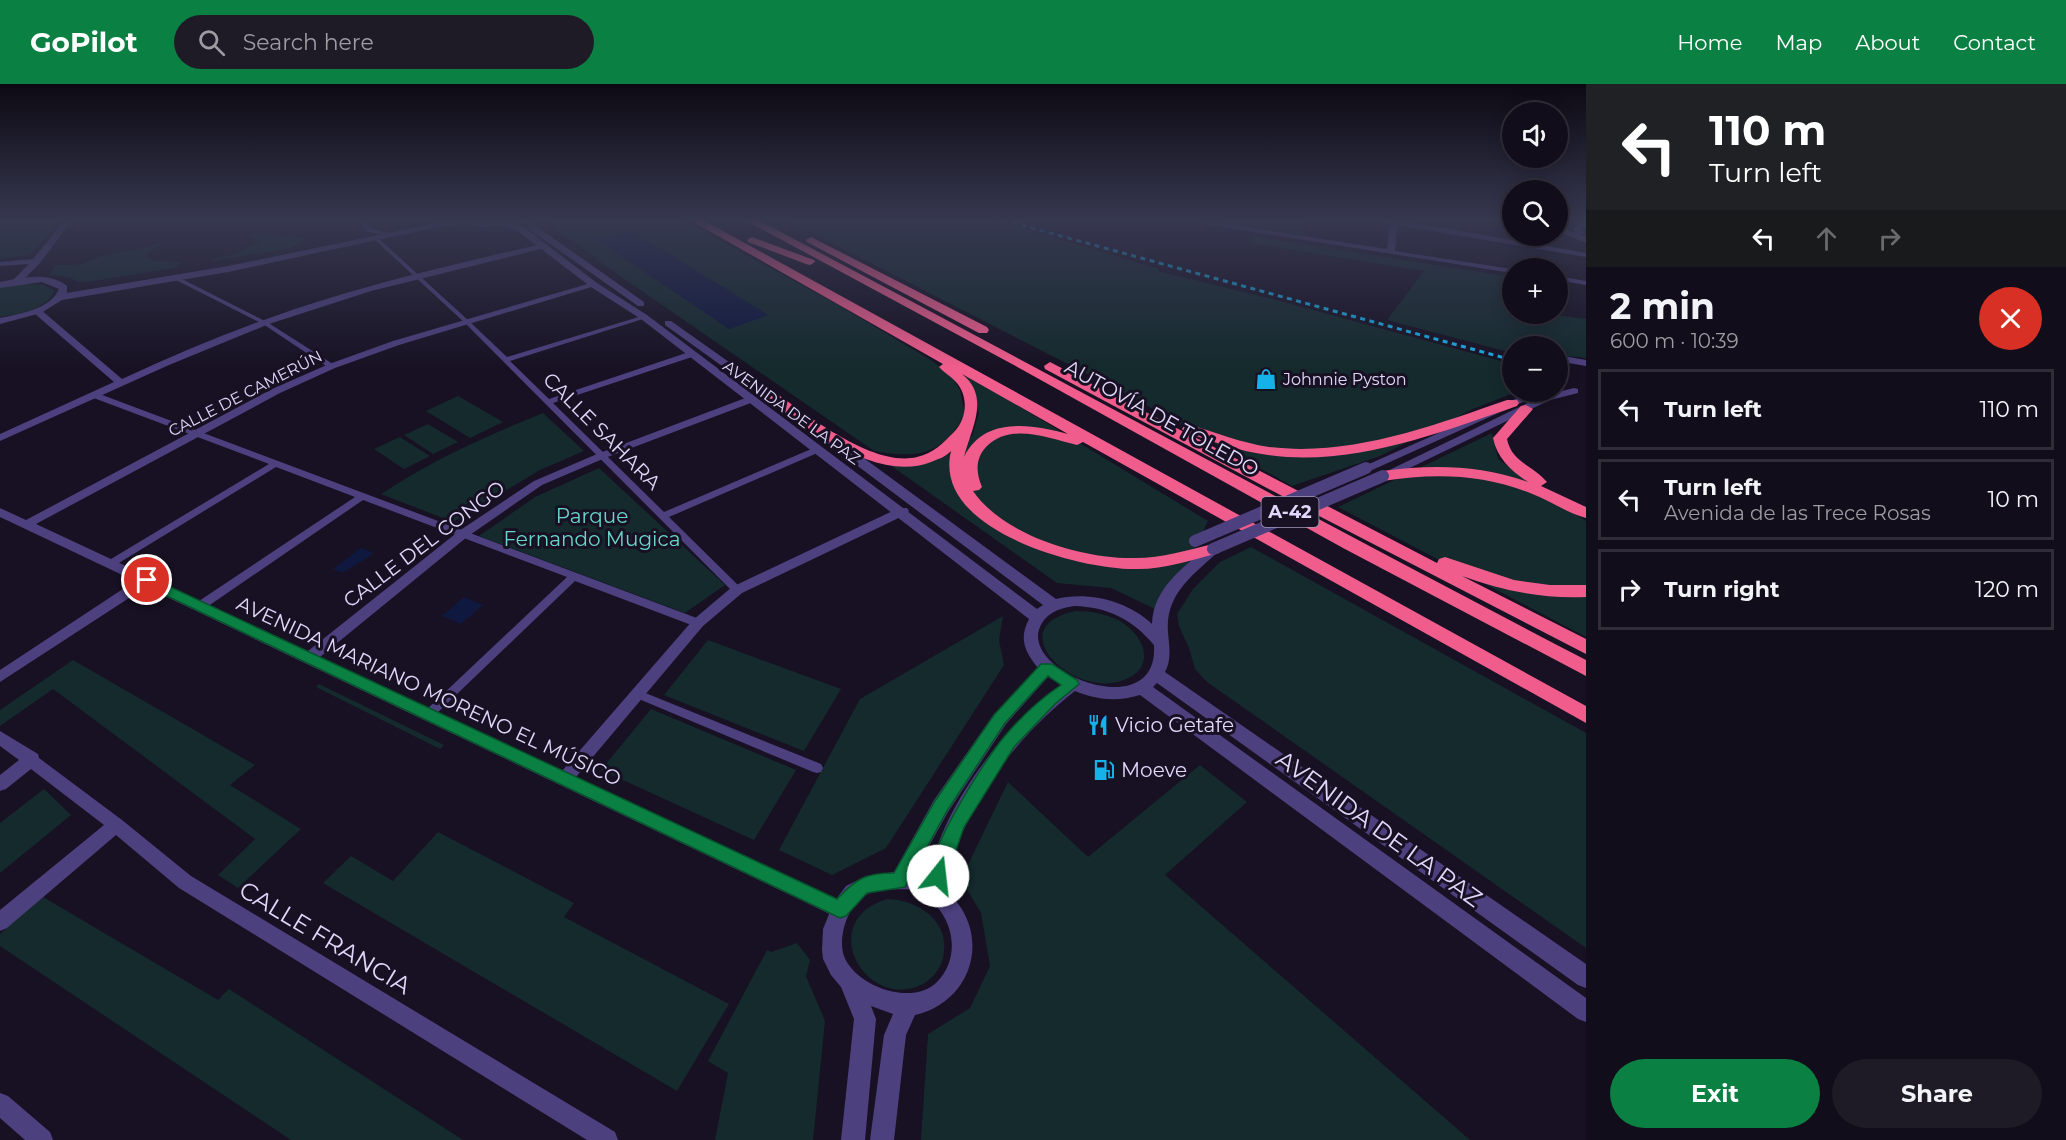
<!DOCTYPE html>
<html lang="en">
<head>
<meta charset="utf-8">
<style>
  body { margin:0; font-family:Montserrat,sans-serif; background:#1e1b27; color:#f1f3f6; height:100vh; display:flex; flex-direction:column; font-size:22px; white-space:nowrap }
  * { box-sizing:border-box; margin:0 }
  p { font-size:20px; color:#9c9ca2 }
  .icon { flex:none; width:33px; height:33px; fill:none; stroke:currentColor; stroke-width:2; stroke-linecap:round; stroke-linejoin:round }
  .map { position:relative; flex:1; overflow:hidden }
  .sheet { display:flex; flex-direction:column; background:#110d1a; width:480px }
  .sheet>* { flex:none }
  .hud { background:#202124; color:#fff; overflow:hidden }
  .buttons { position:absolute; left:1502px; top:18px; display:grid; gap:12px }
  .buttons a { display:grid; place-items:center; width:66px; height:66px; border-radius:50%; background:#110d1a; box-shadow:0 3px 15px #0003,0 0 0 2px #302d39; font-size:30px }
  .pin { position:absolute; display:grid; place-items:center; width:51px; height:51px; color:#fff; margin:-26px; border:3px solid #fff; border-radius:50%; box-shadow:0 2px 6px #0007 }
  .me { position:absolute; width:66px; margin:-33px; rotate:16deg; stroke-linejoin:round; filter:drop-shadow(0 0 4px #0008) }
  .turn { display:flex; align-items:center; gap:21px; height:126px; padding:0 24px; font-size:27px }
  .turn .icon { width:78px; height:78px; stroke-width:2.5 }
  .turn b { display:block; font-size:42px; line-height:51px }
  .lanes { display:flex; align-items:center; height:57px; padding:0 24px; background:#0003; justify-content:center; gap:30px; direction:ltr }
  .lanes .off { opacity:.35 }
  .round { display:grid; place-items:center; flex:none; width:63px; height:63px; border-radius:32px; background:#1e1b27 }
  .head { display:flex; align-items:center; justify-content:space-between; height:102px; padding:0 24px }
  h1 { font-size:36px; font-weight:700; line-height:45px }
  .button { display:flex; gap:12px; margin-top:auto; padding:12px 24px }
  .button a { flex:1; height:69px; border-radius:36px; background:#0b8043; color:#fff; font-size:24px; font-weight:700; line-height:69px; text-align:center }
  .button a+a { background:#1e1b27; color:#f1f3f6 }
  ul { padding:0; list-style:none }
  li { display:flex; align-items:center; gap:18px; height:81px; margin:0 12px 9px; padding:0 12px; border:3px solid #302d39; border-radius:0px }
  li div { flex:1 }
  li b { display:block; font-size:22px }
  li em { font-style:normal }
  header { display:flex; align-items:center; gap:36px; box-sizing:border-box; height:84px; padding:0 30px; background:#0b8043; color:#fff }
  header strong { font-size:28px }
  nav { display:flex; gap:33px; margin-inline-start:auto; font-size:21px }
  .search { width:420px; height:54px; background:#1e1b27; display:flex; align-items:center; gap:15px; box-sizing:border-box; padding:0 21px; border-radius:33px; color:#9c9ca2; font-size:22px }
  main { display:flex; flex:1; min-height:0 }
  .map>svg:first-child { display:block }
</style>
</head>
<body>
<header>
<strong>GoPilot</strong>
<div class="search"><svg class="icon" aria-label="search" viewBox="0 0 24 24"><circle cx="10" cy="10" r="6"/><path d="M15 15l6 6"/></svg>Search here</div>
<nav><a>Home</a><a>Map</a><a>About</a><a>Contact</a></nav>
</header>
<main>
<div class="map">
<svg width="1586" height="1056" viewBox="0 0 1586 1056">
  <rect width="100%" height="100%" fill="#171123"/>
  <g fill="#142a2d">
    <polygon points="0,136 60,136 30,171 0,175"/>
    <path d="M545,136H682L840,222L931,276L950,290L960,306L965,330C943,371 918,375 874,367L607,183Z"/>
    <polygon points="787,136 994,136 1159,185 1158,187 1280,217 1512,280 1512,308 1516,308 1473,325 1380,372 1292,402 1124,309"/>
    <polygon points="1217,136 1307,136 1303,152 1215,139"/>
    <polygon points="249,150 301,153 305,156 291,164 213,177 212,175 232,171 257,159 258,157"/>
    <polygon points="1251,152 1506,192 1512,213 1512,230 1548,230 1586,235 1586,274 1557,271 1557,262 1512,262 1512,269 1387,236 1424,187 1248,159"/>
    <polygon points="163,159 148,168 146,173 155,177 181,178 175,184 80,199 69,193 49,191 56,181 83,180 98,173"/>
    <path d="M21,200L44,201L54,207C47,226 17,230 0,233V204Z"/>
    <polygon points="964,289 1208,437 1188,479 1155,525 1111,504 1057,499 890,381 921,381 950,370 972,352 979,329"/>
    <polygon points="458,312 503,338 470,354 426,327"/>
    <path d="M543,329L584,367L540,386L453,438L381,410C432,376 486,352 543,329Z"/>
    <polygon points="428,340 458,358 433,370 404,351"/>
    <polygon points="1492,349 1498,375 1586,437 1586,553 1338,423"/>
    <polygon points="400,353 430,372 404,385 374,365"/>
    <polygon points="599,384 725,501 685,529 479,452 535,413"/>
    <polygon points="1251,463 1586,649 1586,864 1207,598 1195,585 1189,564 1179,542 1177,530 1193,505 1220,478"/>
    <path d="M1076,527C1092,527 1106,530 1120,537C1145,552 1157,583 1124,596C1073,616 998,542 1076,527Z"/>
    <polygon points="1003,532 999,556 1004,581 886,764 832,791 779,766 860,615"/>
    <polygon points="708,556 841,605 804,667 664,611"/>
    <polygon points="73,576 255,681 230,701 301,745 238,804 218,791 255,755 53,605 0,642 0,626"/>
    <polygon points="319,600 444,661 440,665 316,603"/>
    <polygon points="651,625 796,686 754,756 601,686"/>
    <polygon points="1200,681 1247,718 1165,791 1470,1056 921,1056 928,950 970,924 990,882 981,829 961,795 1008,698 1088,773"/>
    <polygon points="44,705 71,731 0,789 0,739"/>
    <polygon points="438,748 574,819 564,833 729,920 677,1007 323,799 351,772 393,797"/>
    <polygon points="43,813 218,916 229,905 463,1056 291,1056 0,862 0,850"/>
    <path d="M887,815C922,816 955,842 941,880C937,889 931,895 923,900C866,929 814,837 887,815Z"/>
    <polygon points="797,859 810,876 806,892 825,937 813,1056 715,1056 728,989 708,977 767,866 771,868"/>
  </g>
  <g fill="#0f183e">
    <polygon points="631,146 768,231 729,245 597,156"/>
    <polygon points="361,464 372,468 372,471 342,489 333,485"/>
    <polygon points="464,513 483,521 461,540 442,532"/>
  </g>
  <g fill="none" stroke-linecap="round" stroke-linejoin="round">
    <g fill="#4c407e" fill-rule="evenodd">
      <polygon points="376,152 469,237 507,273 642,232 646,232 646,234 510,277 549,315 689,268 695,268 695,272 553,319 664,428 816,363 822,363 822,367 669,433 741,504 742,506 741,508 733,508 465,239 374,155 374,153"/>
      <polygon points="176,192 267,238 336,282 329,284 263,240 174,195 173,194"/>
      <polygon points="91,309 97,309 702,536 703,539 698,543 694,542 575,497 433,633 429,635 425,633 423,630 425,627 567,493 363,416 204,525 196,525 195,522 196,519 355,413 276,383 114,482 106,482 105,480 106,478 269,380 91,313"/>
      <polygon points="638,606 821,680 823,684 821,688 817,689 813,688 634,613 632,610 634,607"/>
    </g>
    <g fill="#4c407e" fill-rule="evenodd">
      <polygon points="65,136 72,136 40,179 18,201 12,201 12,197 29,180 0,182 0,178 33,175"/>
      <polygon points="360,136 368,136 371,144 387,149 383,151 365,147"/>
      <polygon points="1179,136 1198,136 1387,165 1390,140 1377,136 1398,136 1586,169 1586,173 1397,141 1395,167 1512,185 1512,189"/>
      <polygon points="1586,137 1586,142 1581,144 1584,149 1577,151 1573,143"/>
      <path d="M542,160H545V164L371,207L269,240L169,281L0,357V350L114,298L34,229V225H40L122,295C178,269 236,245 295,225C376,198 459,179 542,160Z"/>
      <polygon points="1557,192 1586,197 1586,201 1557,196"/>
      <polygon points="591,199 598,201 399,261 335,284 280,309 36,440 308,567 459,447 534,397 597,370 748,313 756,313 756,317 605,374 542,401 467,453 320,573 562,687 693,536 732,503 899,424 907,424 909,427 907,430 742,509 703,542 576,693 846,820 849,826 846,832 840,835 834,832 146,503 0,598 0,586 135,497 0,433 0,424 26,436 272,305 329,280 393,257"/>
      <polygon points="0,647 38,670 39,674 122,736 191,792 615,1048 618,1056 587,1056 179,804 116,751 7,844 0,847 0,826 104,741 31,685 6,705 0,707 0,691 19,676 0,662"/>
      <polygon points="0,1009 8,1012 50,1048 53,1056 25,1056 0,1034"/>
    </g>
    <g fill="#4c407e" fill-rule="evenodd">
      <path d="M472,136L480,139L522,137V141H518L525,144L597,199L647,231L1037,525L1043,521L823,356V350H831L1056,515C1088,507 1128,517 1152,540C1153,504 1184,483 1208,462H1218L1220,465L1218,468C1193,491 1165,510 1168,548C1169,562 1172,575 1165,588L1586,880V904L1578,901L1157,599L1153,603L1586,914V938L1578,935L1140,611C1117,618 1097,616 1075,607C1013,655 959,728 945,806C993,846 975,917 915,931L906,951L894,1056H870L884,951L893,930L871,922L876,935L865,1056H841L854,935L841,903L831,891L823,875L822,866L823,845L834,818L846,802L866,792L894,788L934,716L994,630L1038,584C1024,567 1019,554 1029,535L641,235L591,203L519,148L506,142L480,143L468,140L442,142L228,188L62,216L41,229L0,240V234C19,230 51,225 59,205L42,198L0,204V198C22,194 48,187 67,202V209L228,182L442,138ZM1074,522C1108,523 1132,535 1154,561C1159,642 1020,589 1040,543C1046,529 1060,524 1074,522ZM1048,593L1061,601C1002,644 943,722 928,794L914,789L948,728L1006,640ZM883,806C893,806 906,804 915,807C951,822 965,869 937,898C912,923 855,902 844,872C837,852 849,817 870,809C874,807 879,807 883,806Z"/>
      <polygon points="525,136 533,136 536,142 644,218 644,222 638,222 529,145"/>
      <polygon points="1557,142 1586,153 1586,159 1557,147"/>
      <polygon points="665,237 671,237 780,314 780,318 772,318 665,241"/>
      <polygon points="1557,271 1586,276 1586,282 1557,277"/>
      <polygon points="1574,304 1578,305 1578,309 1550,316 1387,395 1379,395 1377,392 1542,312"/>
      <polygon points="1531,308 1545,308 1370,387 1362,387 1360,384"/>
    </g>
    <g fill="#f05d8c" fill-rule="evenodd">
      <path d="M690,136H703L1586,622V639L1083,358L1077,361C1048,354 1010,338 986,363C975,375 976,389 982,403L979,406L973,407C1004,452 1083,475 1135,474C1162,474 1188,466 1213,460L1219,461L1221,465L1219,469C1192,476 1162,486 1134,485C1078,485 932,446 951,367C946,373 938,375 931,378C875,400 804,341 760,311L758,308L760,305H770C805,329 872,384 917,373C934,369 943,359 954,348C967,335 969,312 956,298C951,292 944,289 939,283L943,280ZM962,290L1068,350C1032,340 984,332 964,373C971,345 991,313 962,290Z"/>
      <path d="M745,136H758C1035,282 1309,432 1586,576V592L1343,464L1012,280Z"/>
      <polygon points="752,153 814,176 815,178 810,181 806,180 748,158 747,156"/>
      <polygon points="811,153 987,243 989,246 987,249 979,249 807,158 806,156"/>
      <path d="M1050,278L1184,348L1182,345L1184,342L1189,341C1216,348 1241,359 1269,363C1350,373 1432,342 1507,316H1517L1519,319L1517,322C1439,349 1352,383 1268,371C1239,367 1213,358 1185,348L1437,479L1439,475L1445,473L1514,496L1550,501H1586V513C1543,515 1503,507 1462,492L1586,555V570L1323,434L1045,285L1044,282Z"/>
      <path d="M1526,321L1533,325L1507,355C1512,379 1533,381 1547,398L1541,402L1586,423V434C1567,429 1549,416 1530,409C1482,390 1434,389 1383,397L1375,392L1383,387C1433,380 1480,381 1528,398C1511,387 1497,374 1493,354L1521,322Z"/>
    </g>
    <polyline stroke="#15b1e9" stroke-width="3" stroke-dasharray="5 4.5" stroke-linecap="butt" points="1003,136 1512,276"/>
    <g stroke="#4c407e" stroke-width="12">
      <polyline points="1195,457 1366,384"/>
      <polyline points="1213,465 1383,392"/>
    </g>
  </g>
  <linearGradient id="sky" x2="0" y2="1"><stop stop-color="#0d0913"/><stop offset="0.48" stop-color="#363850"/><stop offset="1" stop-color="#363850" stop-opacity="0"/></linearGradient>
  <rect width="1586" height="284" fill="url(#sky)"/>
  <path fill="#0b8043" stroke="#07532c" stroke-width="1.5" d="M147,492L837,815C856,795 865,789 894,789L935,717L994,631L1041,580H1052L1077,596L1079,600L1055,620L1014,663L964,743L945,798L938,801L932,798C921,774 986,674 1004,653C1020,634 1040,615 1061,601L1048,592L1005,639L947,727L905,803L867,809L846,832L840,834L142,500L140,496L142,493Z"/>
  <defs>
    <symbol id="shop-bare" viewBox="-9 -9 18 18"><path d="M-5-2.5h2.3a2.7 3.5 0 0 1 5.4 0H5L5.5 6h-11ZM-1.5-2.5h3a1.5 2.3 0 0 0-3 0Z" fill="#15b1e9" stroke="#171123" stroke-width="2.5" paint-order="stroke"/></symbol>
    <symbol id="restaurant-bare" viewBox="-9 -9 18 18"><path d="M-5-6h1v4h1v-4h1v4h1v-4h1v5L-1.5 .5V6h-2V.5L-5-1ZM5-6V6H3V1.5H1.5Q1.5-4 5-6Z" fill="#15b1e9" stroke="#171123" stroke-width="2.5" paint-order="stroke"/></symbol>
    <symbol id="fuel-bare" viewBox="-9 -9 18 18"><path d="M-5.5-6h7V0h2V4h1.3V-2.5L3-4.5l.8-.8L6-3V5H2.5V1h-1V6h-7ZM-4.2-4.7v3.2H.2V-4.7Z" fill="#15b1e9" stroke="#171123" stroke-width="2.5" paint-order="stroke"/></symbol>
  </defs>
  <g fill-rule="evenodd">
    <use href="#shop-bare" x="1251" y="280" width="30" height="30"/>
    <use href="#restaurant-bare" x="1083" y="626" width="30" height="30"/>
    <use href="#fuel-bare" x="1089" y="671" width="30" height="30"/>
  </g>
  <g text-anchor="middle" stroke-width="6" stroke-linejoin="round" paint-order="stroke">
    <g font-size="16" fill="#e1d7fb" stroke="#171123" text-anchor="start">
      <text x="1283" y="301">Johnnie Pyston</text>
    </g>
    <g font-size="16" fill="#e1d7fb" stroke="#171123">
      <text transform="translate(245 309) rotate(-27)" y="6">CALLE DE CAMERÚN</text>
      <text transform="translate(792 328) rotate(36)" y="6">AVENIDA DE LA PAZ</text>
    </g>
    <rect fill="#171123" stroke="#a49cba" stroke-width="1.5" x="1261.5" y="413" width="57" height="30" rx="4.5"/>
    <g font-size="18" font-weight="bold" fill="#e1d7fb">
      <text x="1290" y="434">A-42</text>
    </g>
    <g font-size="20" fill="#e1d7fb" stroke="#171123">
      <text transform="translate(1162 334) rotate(29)" y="7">AUTOVÍA DE TOLEDO</text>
      <text transform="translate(602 347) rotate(45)" y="7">CALLE SAHARA</text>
      <text transform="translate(424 460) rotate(-37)" y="7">CALLE DEL CONGO</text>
      <text transform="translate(429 607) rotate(25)" y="7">AVENIDA MARIANO MORENO EL MÚSICO</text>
    </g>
    <g font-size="20" fill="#69d5cb" stroke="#171123">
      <text x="592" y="439">Parque<tspan x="592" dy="23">Fernando Mugica</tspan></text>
    </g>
    <g font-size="20" fill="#e1d7fb" stroke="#171123" text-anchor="start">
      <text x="1115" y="648">Vicio Getafe</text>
      <text x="1121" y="693">Moeve</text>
    </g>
    <g font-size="24" fill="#e1d7fb" stroke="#171123">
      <text transform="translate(1379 745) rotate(36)" y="8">AVENIDA DE LA PAZ</text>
      <text transform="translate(325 854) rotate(31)" y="8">CALLE FRANCIA</text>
    </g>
  </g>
</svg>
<div class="buttons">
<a><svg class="icon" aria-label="sound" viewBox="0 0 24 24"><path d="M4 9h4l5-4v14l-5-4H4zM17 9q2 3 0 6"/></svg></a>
<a><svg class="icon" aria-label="search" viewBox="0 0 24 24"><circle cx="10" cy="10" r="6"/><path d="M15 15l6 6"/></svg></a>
<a>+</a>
<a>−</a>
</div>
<div class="pin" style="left:147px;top:496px;background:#d93025"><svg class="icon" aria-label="arrive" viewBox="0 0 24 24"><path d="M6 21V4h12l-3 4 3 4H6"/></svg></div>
<svg class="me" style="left:938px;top:792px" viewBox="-20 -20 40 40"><circle r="19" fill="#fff"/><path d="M0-13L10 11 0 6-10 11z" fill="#0b8043"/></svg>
</div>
<section class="sheet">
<div class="hud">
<div class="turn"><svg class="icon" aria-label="left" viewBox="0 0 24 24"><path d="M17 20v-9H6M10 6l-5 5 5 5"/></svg><div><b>110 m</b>Turn left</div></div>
<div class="lanes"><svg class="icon" aria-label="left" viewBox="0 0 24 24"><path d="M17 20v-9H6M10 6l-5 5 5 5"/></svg><svg class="icon off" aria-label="ahead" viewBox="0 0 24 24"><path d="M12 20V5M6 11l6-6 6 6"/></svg><svg class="icon off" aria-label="right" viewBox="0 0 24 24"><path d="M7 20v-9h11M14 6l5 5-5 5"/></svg></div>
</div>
<div class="head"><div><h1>2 min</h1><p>600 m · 10:39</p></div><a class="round" style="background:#d93025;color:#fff"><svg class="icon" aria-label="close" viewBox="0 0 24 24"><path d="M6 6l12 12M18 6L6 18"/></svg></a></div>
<ul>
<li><svg class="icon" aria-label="left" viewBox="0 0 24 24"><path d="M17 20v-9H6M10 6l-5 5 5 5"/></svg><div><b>Turn left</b></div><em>110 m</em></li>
<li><svg class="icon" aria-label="left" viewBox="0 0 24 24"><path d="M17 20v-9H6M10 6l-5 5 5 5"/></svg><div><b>Turn left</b><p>Avenida de las Trece Rosas</p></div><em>10 m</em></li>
<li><svg class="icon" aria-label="right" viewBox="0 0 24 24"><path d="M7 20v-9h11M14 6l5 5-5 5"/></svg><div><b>Turn right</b></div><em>120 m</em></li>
</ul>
<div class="button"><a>Exit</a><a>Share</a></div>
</section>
</main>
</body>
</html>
